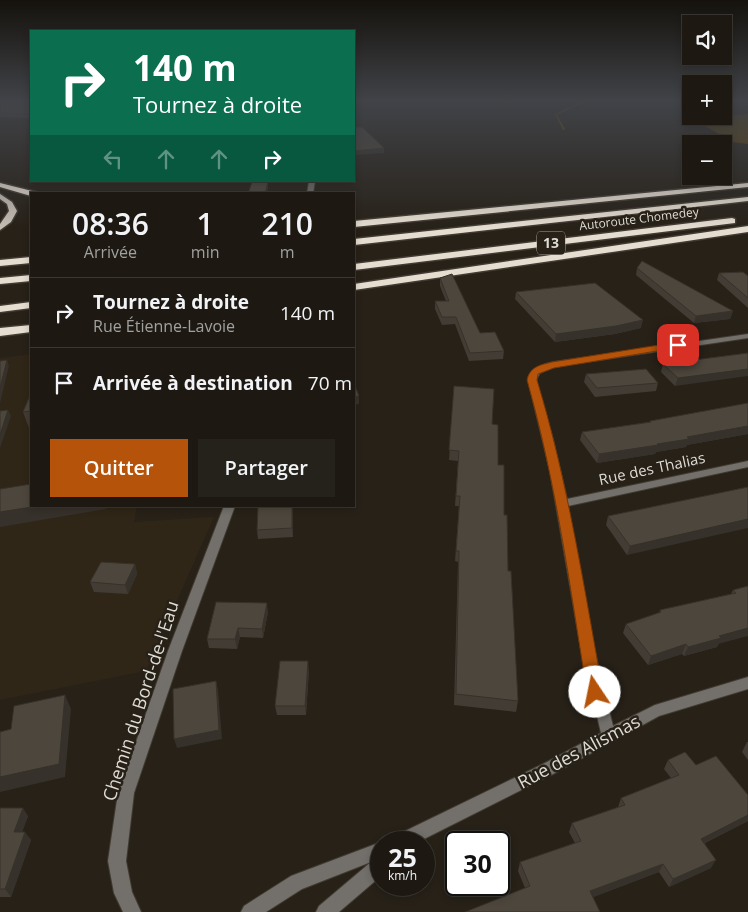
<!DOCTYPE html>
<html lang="fr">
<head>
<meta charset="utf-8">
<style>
  body { margin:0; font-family:"Open Sans",sans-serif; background:#25221b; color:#f1f3f6; height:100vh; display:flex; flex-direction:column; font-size:19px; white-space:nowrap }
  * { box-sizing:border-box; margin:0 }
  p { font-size:16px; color:#a0a09f }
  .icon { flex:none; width:28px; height:28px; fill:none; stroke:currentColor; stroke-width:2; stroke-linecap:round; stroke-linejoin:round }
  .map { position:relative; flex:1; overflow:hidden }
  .side { position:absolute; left:30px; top:192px; width:325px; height:315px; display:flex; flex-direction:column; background:#1d1912; border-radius:0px; box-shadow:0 2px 8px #0003,0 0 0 1px #3b3832 }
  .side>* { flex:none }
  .hud { position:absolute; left:30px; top:30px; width:325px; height:152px; border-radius:0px; box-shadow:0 2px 8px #0003,0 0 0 1px #3b3832; background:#0b6e4f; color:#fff; overflow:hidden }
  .controls { position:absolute; left:682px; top:15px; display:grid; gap:10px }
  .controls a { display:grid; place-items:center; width:50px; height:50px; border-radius:0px; background:#1d1912; box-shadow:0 2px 8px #0003,0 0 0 1px #3b3832; font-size:25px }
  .speed { position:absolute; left:370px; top:831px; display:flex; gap:10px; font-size:25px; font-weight:700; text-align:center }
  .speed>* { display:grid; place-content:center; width:65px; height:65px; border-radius:50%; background:#1d1912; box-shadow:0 2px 8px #0003,0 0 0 1px #3b3832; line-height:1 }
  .speed small { font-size:12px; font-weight:400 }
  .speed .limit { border:2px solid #111; border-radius:8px; background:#fff; color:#111 }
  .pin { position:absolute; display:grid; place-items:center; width:42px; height:42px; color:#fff; margin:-21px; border-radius:10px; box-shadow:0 2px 8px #0006 }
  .me { position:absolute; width:55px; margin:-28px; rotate:349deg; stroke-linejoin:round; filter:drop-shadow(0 0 4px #0008) }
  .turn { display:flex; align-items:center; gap:18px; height:105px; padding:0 20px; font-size:22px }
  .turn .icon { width:65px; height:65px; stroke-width:2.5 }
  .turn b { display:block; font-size:35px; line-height:42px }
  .lanes { display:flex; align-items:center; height:48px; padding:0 20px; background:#0003; justify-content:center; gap:25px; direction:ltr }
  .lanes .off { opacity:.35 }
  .eta { display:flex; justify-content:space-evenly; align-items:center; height:85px; text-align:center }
  .eta b { font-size:30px; font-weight:600; line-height:35px }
  .primary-button { display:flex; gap:10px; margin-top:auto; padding:10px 20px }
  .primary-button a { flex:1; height:58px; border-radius:0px; background:#b45309; color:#fff; font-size:20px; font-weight:600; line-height:58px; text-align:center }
  .primary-button a+a { background:#25221b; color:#f1f3f6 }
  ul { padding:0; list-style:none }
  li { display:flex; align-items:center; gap:15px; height:70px; padding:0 20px; border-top:1px solid #3b3832 }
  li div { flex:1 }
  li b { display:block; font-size:19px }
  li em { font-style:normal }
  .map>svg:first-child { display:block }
</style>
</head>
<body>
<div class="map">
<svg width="748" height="912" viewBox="0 0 748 912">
  <rect width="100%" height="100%" fill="#272118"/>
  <polygon fill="#2f2617" points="31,354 31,506 137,506 134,522 214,517 146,671 0,700 0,358"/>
  <polygon fill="#624305" points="748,114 748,144 733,142 693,119"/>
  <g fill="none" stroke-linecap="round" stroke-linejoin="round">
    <polygon fill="#6d4e15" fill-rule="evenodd" points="583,101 586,101 557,115 565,129 563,130 555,114"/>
    <defs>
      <g id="street">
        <polygon points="31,102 31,108 29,107 29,103"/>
        <polygon points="309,181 315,181 313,194 307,194"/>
        <path d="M748,334V338L553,367L540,373L536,380L553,440L567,499L748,461V467L568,506L594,649L613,726L655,705L748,677V689L659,716L557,772L418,842H393L395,836L547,762L601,733L581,649L550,471L528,380C532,367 541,365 553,362Z"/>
        <polygon points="224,506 235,506 182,651 134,793 126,861 132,892 141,912 123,912 114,893 108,861 118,793 168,651"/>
        <polygon points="381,842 383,842 381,842 381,876 339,912 316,912 319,906 371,862 302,889 266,912 241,912 244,906 291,876"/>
      </g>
      <polygon id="primary" points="0,194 12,202 17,211 11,222 0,230 0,224 9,211 7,204 0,199"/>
      <g id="highway">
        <polygon points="0,183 36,192 37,194 31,194 31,196 0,187"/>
        <polygon points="748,183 748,187 354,227 354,221"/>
        <polygon points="748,197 748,201 354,245 354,239"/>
        <polygon points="732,218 735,219 735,223 354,270 354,264"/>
        <polygon points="748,226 748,232 354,290 354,284"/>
        <polygon points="31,257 31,263 0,266 0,260"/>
        <polygon points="31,275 31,281 0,284 0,278"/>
        <polygon points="31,302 31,308 0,312 0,306"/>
        <polygon points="31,325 31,332 0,336 0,328"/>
      </g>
    </defs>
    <use href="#street" stroke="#413b32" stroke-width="2"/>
    <use href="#primary" stroke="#413b32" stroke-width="3"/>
    <use href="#highway" stroke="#413b32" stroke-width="3"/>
    <use href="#street" fill="#73706b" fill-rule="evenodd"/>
    <use href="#primary" fill="#c5beb4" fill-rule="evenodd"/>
    <use href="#highway" fill="#e6ddd1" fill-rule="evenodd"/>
  </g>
  <g fill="#423c34">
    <polygon points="0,101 29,101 28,101 28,104 30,106 31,101 31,118 0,117"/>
    <polygon points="637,268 733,311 730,319 694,323 636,275"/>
    <polygon points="719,273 748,276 748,308 717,280"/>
    <polygon points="440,278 480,333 504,351 503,359 469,361 455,324 442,325 435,309 435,301 446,301 440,286"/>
    <polygon points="516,292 641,328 615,334 555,342 515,299"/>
    <polygon points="748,353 675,386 661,372 663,364"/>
    <polygon points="586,374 658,383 656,391 595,397 584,382"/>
    <polygon points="454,386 492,424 498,465 504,515 518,701 516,712 454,705 458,562 455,561 459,506 455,506 458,461 449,460"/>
    <polygon points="31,393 31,428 29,428 23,412"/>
    <polygon points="748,403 748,434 687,445 686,447 656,452 655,454 597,463 580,440 582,432 649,422 650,421"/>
    <polygon points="748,487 627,555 606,525 608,516"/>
    <polygon points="293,506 293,537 258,539 257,530"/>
    <polygon points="135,564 137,574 128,594 94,592 90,582"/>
    <polygon points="748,586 717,647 684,656 682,654 648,665 623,633 626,624 659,613 660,610 731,594 733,590"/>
    <polygon points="268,612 263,638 240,637 237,649 209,648 207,639"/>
    <polygon points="309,670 306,715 277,715 275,706"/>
    <polygon points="747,742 748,742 748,760 742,752"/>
    <polygon points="668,760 696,765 748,821 705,843 711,868 669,887 659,872 593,897 525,888 518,871 520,862 575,843 569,832 572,823 618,807 621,798 671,778 664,769"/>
    <polygon points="0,808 28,816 22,832 31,840 11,897 0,897"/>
  </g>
  <g fill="#36312a">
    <polygon points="384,148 384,153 354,155 354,151"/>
    <polygon points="268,182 268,188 267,194 265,194"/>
    <polygon points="733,311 730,319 694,323 696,316"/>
    <polygon points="643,320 641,328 615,334 555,342 556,334"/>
    <polygon points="7,360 9,366 0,403 0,388"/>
    <polygon points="354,368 355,368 355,376 354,377"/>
    <polygon points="748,369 748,376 675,386 678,378"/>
    <polygon points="359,396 359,404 354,405 354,397"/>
    <polygon points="8,410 11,416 0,448 0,435"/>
    <polygon points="748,426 748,434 687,445 686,447 656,452 655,454 597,463 599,454 657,444 687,437"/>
    <polygon points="38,506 106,506 106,509 0,527 0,512"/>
    <polygon points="292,506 293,506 293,537 292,528"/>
    <polygon points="748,519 748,528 627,555 630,546"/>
    <polygon points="135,564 137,574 128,594 125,585"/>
    <polygon points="267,603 268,612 263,638 262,629"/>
    <polygon points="238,628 240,637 237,649 235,639"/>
    <polygon points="748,628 748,636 718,644 717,647 684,656 688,647 719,636"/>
    <polygon points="686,644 682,654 648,665 651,656"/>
    <polygon points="308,661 309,670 306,715 305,706"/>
    <polygon points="216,681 218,690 222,739 177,748 174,739"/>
    <polygon points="65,695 71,709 65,777 0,792 0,777"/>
    <polygon points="23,808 28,816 19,840 14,832"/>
    <polygon points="748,815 748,821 696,847 701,839"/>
    <polygon points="25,832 31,840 11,897 5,889"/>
    <polygon points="716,860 711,868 669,887 673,879"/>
    <polygon points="663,864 659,872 586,900 590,891"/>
  </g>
  <g fill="#4d463c" stroke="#36312a">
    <polygon points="0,101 26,101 26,103 30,106 31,101 31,114 0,113"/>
    <polygon points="354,127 362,127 384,148 354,151"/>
    <polygon points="252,182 268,182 265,194 248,194"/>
    <polygon points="642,261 733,311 696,316 637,268"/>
    <polygon points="743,272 748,276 748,298 719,273"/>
    <polygon points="452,274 480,333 495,332 504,351 470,353 456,317 442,317 435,301 449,301 440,278"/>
    <polygon points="595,283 643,320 616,326 556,334 516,292"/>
    <polygon points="748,353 748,369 678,378 663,364"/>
    <polygon points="7,360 0,388 0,361"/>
    <polygon points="646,369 658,383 597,388 586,374"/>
    <polygon points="354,383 359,396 354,397"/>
    <polygon points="454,386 494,389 492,424 498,425 498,465 504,465 504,515 507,515 508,571 511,571 518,701 456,694 459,551 456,551 460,496 456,496 459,451 449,450"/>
    <polygon points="31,393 31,411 23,412"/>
    <polygon points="748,403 748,426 687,437 689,439 657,444 658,445 599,454 582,432 651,422 650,421"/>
    <polygon points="8,410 0,435 0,411"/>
    <polygon points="31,484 31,506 38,506 0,512 0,489"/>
    <polygon points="748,487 748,519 630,546 608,516"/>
    <polygon points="258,506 292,506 292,528 257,530"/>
    <polygon points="101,562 135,564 125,585 90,582"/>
    <polygon points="748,586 748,628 719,636 721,638 688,647 686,644 651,656 626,624 661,612 660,610 736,593 733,590"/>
    <polygon points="216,602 267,603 262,629 238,628 235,639 207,639"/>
    <polygon points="280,661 308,661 305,706 275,706"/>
    <polygon points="216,681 219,730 174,739 173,689"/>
    <polygon points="65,695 59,764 0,777 0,732 11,729 14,706"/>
    <polygon points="685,752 696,765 716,756 748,795 748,815 701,839 716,860 673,879 663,864 590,891 600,912 465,912 530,886 520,862 581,841 572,823 625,805 621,798 679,775 668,760"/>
    <polygon points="0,808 23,808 14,832 25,832 5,889 0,889"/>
  </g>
  <linearGradient id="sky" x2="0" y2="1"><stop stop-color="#15120d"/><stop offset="0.44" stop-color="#414348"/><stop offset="1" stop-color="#414348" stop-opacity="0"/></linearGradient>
  <rect width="748" height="229" fill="url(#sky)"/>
  <path fill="#b45309" stroke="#753606" d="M678,342L683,345L681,347L554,368L538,374L537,380C568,482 584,587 603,692L601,696L595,698L589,696L587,692C570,587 556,482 527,380C530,366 541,365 552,362Z"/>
  <g text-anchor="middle" stroke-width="5" stroke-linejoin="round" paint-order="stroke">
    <g font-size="12" fill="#dfdbd5" stroke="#272118">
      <text transform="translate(639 219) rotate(-7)" y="4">Autoroute Chomedey</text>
    </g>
    <rect fill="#272118" stroke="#a8a39c" stroke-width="1" x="537" y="231.5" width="28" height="23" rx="4"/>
    <g font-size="14" font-weight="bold" fill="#dfdbd5">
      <text x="551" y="248">13</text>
    </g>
    <g font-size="15" fill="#dfdbd5" stroke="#272118">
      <text transform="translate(652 469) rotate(-12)" y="5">Rue des Thalias</text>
    </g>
    <g font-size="18" fill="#dfdbd5" stroke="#272118">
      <text transform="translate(141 701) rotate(-72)" y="6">Chemin du Bord-de-l'Eau</text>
      <text transform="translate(579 752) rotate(-28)" y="6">Rue des Alismas</text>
    </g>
  </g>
</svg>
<div class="controls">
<a><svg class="icon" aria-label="sound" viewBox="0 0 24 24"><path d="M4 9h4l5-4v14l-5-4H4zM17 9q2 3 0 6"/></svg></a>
<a>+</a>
<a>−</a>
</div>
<div class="speed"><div>25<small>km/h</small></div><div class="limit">30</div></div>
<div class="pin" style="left:678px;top:345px;background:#d93025"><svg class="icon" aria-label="arrive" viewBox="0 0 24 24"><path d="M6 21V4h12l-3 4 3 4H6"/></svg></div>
<svg class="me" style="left:595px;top:692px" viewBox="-20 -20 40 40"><circle r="19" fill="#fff"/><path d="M0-13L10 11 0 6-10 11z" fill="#b45309"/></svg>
<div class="hud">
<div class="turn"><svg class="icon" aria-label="right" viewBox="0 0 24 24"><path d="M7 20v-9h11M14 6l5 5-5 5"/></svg><div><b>140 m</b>Tournez à droite</div></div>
<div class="lanes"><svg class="icon off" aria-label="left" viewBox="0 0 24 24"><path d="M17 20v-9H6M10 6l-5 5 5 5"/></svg><svg class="icon off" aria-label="ahead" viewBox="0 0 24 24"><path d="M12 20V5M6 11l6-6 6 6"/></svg><svg class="icon off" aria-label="ahead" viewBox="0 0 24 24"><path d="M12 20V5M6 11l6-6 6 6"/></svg><svg class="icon" aria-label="right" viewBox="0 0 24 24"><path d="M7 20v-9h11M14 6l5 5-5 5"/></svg></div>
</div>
<section class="side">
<div class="eta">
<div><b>08:36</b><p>Arrivée</p></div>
<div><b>1</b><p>min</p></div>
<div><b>210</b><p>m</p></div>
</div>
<ul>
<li><svg class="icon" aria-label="right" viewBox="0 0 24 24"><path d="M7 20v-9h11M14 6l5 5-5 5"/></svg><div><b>Tournez à droite</b><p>Rue Étienne-Lavoie</p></div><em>140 m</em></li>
<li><svg class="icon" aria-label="arrive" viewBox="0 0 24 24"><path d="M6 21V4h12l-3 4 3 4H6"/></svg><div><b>Arrivée à destination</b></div><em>70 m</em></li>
</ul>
<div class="primary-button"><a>Quitter</a><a>Partager</a></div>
</section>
</div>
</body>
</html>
